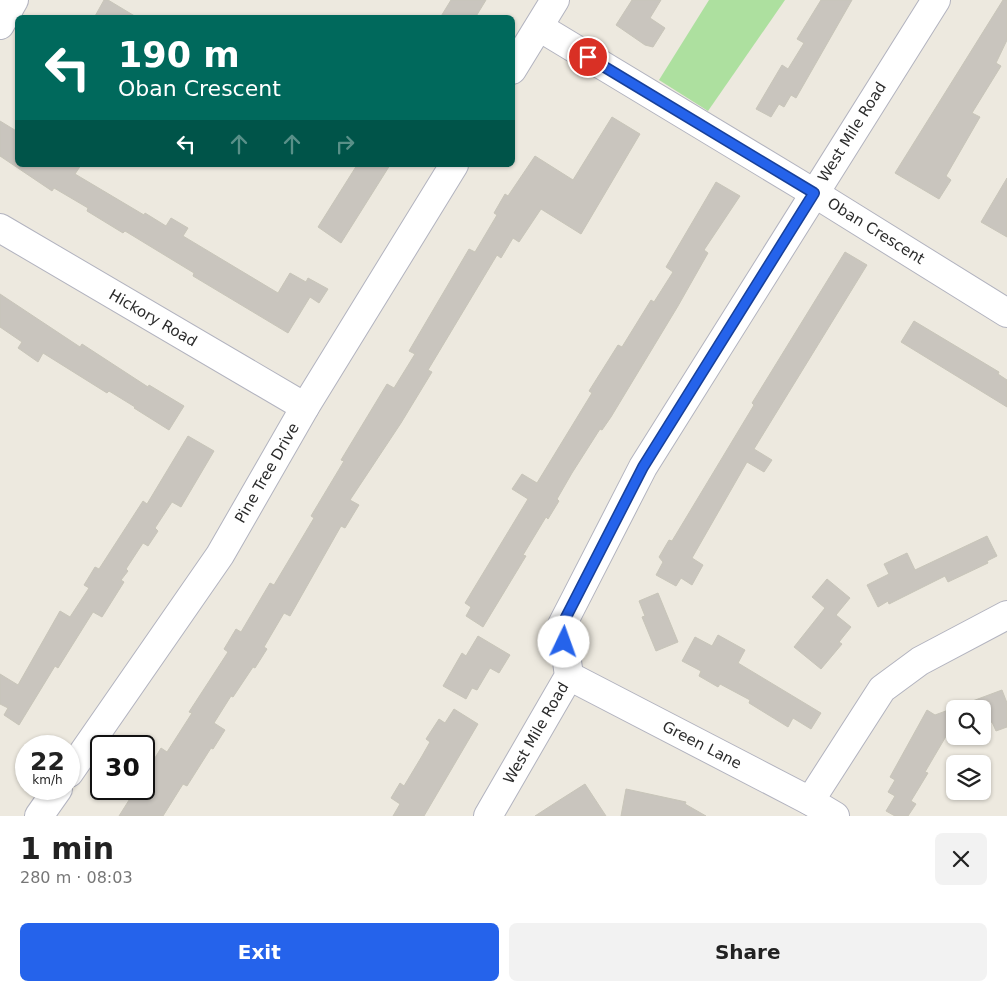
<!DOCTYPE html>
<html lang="en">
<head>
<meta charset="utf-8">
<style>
  body { margin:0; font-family:"DejaVu Sans",sans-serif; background:#f2f2f2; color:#222; height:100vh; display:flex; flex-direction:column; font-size:19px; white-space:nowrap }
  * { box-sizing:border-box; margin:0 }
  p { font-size:16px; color:#767676 }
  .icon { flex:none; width:28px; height:28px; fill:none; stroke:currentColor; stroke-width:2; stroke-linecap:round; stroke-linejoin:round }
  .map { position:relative; height:816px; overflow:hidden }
  .side { display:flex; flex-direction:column; background:#fff; flex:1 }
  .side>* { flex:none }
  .hud { position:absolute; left:15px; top:15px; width:500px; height:152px; border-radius:8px; box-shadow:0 1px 4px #0004; background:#00695c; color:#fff; overflow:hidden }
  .controls { position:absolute; left:946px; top:700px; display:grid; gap:10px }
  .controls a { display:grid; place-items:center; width:45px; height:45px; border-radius:8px; background:#fff; box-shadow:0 1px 4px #0004; font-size:25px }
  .speed { position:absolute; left:15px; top:735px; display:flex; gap:10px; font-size:25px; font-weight:700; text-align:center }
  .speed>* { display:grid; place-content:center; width:65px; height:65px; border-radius:50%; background:#fff; box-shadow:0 1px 4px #0004; line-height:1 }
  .speed small { font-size:12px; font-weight:400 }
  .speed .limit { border:2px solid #111; border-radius:8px; background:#fff; color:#111 }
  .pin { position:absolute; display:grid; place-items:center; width:42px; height:42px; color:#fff; margin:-21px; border:2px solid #fff; border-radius:50%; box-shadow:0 1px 5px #0007 }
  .me { position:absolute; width:55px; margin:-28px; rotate:3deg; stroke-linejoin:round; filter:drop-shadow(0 0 4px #0008) }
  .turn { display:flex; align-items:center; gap:18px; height:105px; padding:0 20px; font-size:22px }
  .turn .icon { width:65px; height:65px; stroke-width:2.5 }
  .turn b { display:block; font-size:35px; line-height:42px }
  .lanes { display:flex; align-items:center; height:48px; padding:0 20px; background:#0003; justify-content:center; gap:25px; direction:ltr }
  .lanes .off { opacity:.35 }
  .round { display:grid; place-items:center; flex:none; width:52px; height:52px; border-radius:8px; background:#f2f2f2 }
  .summary { display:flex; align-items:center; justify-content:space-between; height:85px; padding:0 20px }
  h1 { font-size:30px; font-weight:700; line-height:38px }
  .button { display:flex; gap:10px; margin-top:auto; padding:10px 20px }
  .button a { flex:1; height:58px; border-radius:8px; background:#2563eb; color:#fff; font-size:20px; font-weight:700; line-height:58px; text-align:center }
  .button a+a { background:#f2f2f2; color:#222 }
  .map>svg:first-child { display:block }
</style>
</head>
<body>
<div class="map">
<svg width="1007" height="816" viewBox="0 0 1007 816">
  <rect width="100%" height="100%" fill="#ede9df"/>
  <polygon fill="#ade09f" points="709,0 785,0 708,111 659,80"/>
  <g fill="#c9c5be" stroke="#c8c5b9">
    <polygon points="104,0 108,0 138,18 94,18"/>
    <polygon points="451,0 486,0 475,18 440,18"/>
    <polygon points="632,0 661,0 650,18 665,28 653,47 645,45 616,25"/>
    <polygon points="821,0 852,0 796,98 791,95 784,107 779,104 771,117 756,109 782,65 788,69 804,43 797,39"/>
    <polygon points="1003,0 1007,0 1007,40 996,63 1001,66 972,113 980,117 946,176 951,180 939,199 895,173"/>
    <polygon points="612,117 640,134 581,234 541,209 519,242 513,238 501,258 497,255 428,370 432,372 401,423 350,500 359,505 345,528 341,526 290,616 284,613 264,647 267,649 255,668 253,667 233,697 231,696 214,723 225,730 213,749 211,748 187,786 183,784 163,816 119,816 136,789 144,789 144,776 161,748 167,752 192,713 189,712 228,652 224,649 236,629 241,632 270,583 274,585 314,518 311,516 344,461 341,460 387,384 394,388 415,354 409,351 469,249 475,252 497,215 494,213 505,194 508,196 535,156 573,180"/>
    <polygon points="0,121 18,132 18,165 81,165 75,174 144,215 145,213 166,226 171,218 188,228 183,236 278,293 290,273 306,282 308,278 328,289 319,303 310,297 288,333 193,276 194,273 125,231 123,233 87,211 88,208 54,188 52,191 0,156"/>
    <polygon points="357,165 390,165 341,243 318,227"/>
    <polygon points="1007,178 1007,237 981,222"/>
    <polygon points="716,182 740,196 704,250 708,253 678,306 611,417 602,430 600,429 572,473 557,499 559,501 548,519 546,517 523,555 526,556 483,627 466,616 471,607 465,603 528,499 512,489 522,474 537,483 592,393 589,391 618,345 622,347 651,300 654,302 673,272 666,267"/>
    <polygon points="845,252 867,265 754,449 772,460 764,472 747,462 692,558 703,565 692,585 681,578 676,586 656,575 663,562 659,557 669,540 672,541 754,405 752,403"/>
    <polygon points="0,294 80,347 82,344 148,387 149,385 184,406 169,430 134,408 135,407 109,391 107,393 43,353 38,362 18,348 22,342 0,327"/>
    <polygon points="914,321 999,372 998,374 1007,380 1007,407 901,342"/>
    <polygon points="188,436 214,451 181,507 172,502 155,528 158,531 148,546 143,543 126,569 128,571 121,580 124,582 102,617 93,612 58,668 55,666 19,725 4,715 8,708 0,704 0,674 18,685 60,611 70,617 89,588 84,585 95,567 99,569 143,501 147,504"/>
    <polygon points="987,536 997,556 987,561 988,563 948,582 945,576 889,604 888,601 878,607 867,585 889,574 884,564 907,553 915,570"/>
    <polygon points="827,579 850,598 836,615 851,627 839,642 842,644 821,669 794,647 825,608 812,597"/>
    <polygon points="658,593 678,642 656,651 642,617 645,616 639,601"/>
    <polygon points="718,635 745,650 738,663 821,713 811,729 793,718 788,727 749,703 750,700 720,684 718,687 699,676 701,671 682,661 695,637 712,646"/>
    <polygon points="478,636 510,655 499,673 490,668 477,690 472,688 466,699 443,686 462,653 466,656"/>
    <polygon points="1002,690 1007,703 1007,727 996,731 992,722 982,725 982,709 955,709 955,721 925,772 928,773 911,801 916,804 908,816 895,816 886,811 895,796 888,792 895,780 890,777 927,710 935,715"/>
    <polygon points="454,709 478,724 424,816 393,816 400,804 391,798 400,783 404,786 422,756 430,742 426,739 439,719 445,723"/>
    <polygon points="585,784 606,816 535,816 555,803"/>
    <polygon points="626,789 686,802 685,804 706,816 621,816"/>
  </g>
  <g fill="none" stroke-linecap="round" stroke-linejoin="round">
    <defs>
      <g id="minor">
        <polyline points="0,25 14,0"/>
        <polyline points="539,27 814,193 1007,313"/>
        <polyline points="512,70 555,0"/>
        <polyline points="0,228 305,407"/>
        <polyline points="569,676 810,801 835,816"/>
        <polyline points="69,773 220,555 305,407 454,165"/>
        <polyline points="810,801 882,689 920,661 1007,615"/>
        <polyline points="39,816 58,789"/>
        <polyline points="488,816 569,676 562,625 643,467 936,0"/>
      </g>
    </defs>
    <use href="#minor" stroke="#b2b3bf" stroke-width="30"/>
    <use href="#minor" stroke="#fff" stroke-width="28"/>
  </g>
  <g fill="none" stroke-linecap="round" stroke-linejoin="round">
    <defs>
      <polyline id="route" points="564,642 562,625 643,467 814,193 588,57"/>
    </defs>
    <use href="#route" stroke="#184099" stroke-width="12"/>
    <use href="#route" stroke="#2563eb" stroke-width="9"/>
  </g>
  <g text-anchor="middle" stroke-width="4" stroke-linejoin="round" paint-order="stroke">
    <g font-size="15" fill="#2c2c2c" stroke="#fff">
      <text transform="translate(852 132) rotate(-58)" y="5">West Mile Road</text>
      <text transform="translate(876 231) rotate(32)" y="5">Oban Crescent</text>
      <text transform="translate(153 318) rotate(30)" y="5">Hickory Road</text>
      <text transform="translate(267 473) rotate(-60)" y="5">Pine Tree Drive</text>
      <text transform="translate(536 733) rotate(-60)" y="5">West Mile Road</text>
      <text transform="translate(702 745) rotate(27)" y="5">Green Lane</text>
    </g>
  </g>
</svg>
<div class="controls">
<a><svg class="icon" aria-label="search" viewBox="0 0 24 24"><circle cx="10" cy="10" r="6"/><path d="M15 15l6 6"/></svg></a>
<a><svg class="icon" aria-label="layers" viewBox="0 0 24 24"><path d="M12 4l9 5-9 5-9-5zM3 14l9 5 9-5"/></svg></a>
</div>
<div class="speed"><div>22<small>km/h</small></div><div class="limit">30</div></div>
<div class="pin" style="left:588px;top:57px;background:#d93025"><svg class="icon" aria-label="arrive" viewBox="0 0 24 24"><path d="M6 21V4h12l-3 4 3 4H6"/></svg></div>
<svg class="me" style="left:564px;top:642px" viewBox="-20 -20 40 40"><circle r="19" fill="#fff"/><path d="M0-13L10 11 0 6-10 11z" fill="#2563eb"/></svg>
<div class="hud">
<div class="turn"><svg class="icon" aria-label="left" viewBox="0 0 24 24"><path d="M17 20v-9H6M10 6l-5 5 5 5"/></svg><div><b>190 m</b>Oban Crescent</div></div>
<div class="lanes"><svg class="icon" aria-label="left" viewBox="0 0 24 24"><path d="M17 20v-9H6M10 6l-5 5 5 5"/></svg><svg class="icon off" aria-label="ahead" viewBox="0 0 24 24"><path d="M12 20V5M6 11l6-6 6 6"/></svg><svg class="icon off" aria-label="ahead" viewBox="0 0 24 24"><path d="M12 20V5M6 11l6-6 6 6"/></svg><svg class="icon off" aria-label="right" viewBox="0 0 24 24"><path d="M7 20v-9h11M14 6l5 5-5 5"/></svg></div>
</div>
</div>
<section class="side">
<div class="summary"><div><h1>1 min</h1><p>280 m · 08:03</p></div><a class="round"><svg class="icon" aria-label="close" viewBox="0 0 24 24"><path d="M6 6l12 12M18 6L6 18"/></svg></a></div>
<div class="button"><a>Exit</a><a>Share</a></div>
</section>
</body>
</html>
